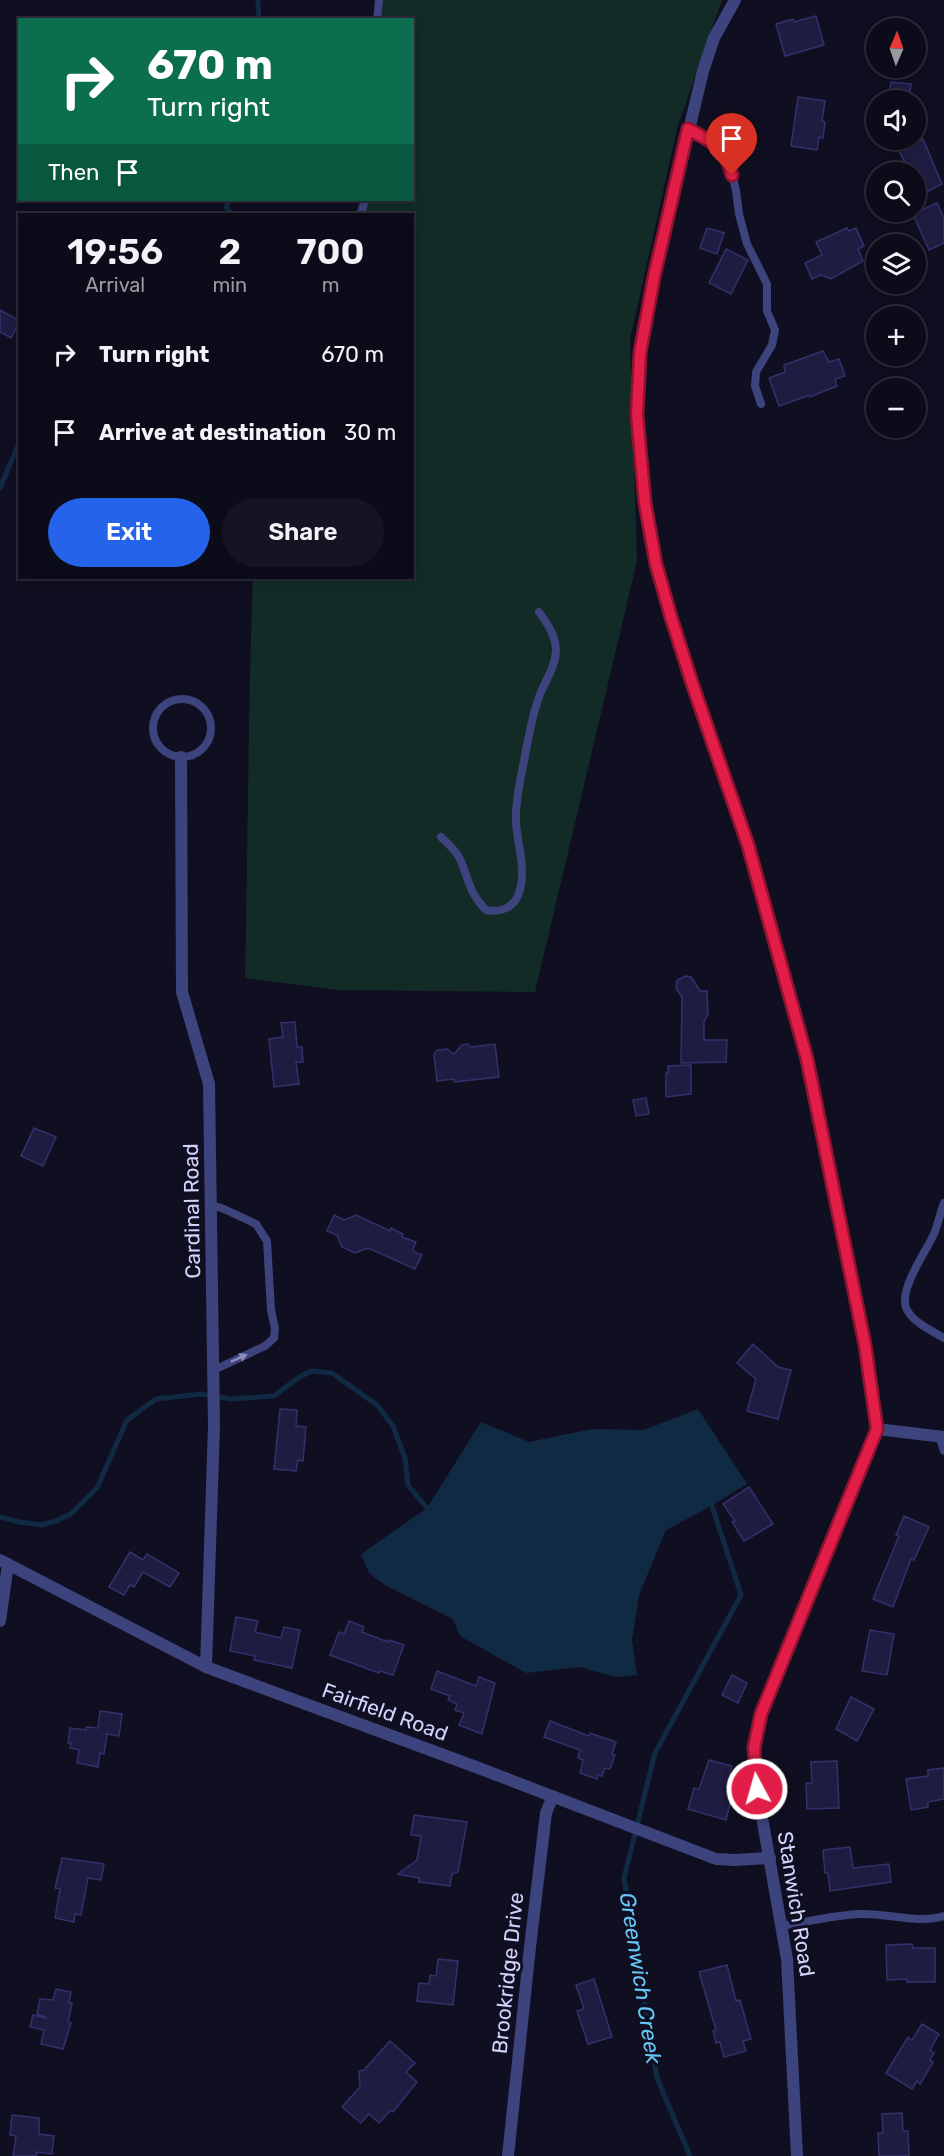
<!DOCTYPE html>
<html lang="en">
<head>
<meta charset="utf-8">
<style>
  body { margin:0; font-family:Rubik,sans-serif; background:#151422; color:#f1f3f6; height:100vh; display:flex; flex-direction:column; font-size:22px; white-space:nowrap }
  * { box-sizing:border-box; margin:0 }
  p { font-size:20px; color:#9a9ba2 }
  .icon { flex:none; width:33px; height:33px; fill:none; stroke:currentColor; stroke-width:2; stroke-linecap:round; stroke-linejoin:round }
  .map { position:relative; flex:1; overflow:hidden }
  .side { position:absolute; left:18px; top:213px; width:396px; height:366px; display:flex; flex-direction:column; background:#0c0b19; border-radius:0px; box-shadow:0 3px 9px #0003,0 0 0 2px #2c2b38 }
  .side>* { flex:none }
  .banner { position:absolute; left:18px; top:18px; width:396px; height:183px; border-radius:0px; box-shadow:0 3px 9px #0003,0 0 0 2px #2c2b38; background:#0b6e4f; color:#fff; overflow:hidden }
  .needle { width:39px; rotate:2deg }
  .controls { position:absolute; left:866px; top:18px; display:grid; gap:12px }
  .controls a { display:grid; place-items:center; width:60px; height:60px; border-radius:50%; background:#0c0b19; box-shadow:0 3px 9px #0003,0 0 0 2px #2c2b38; font-size:30px }
  .pin { position:absolute; display:grid; place-items:center; width:51px; height:51px; color:#fff; margin:-62px -26px; border-radius:50% 50% 50% 0; rotate:-45deg; box-shadow:0 0 6px #0007 }
  .pin .icon { rotate:45deg }
  .me { position:absolute; width:66px; margin:-33px; rotate:354deg; stroke-linejoin:round; filter:drop-shadow(0 0 4px #0008) }
  .turn { display:flex; align-items:center; gap:21px; height:126px; padding:0 30px; font-size:27px }
  .turn .icon { width:78px; height:78px; stroke-width:2.5 }
  .turn b { display:block; font-size:42px; line-height:51px }
  .then { display:flex; align-items:center; height:57px; padding:0 30px; background:#0003; gap:12px; font-size:22px }
  .eta { display:flex; justify-content:space-evenly; align-items:center; height:102px; text-align:center }
  .eta b { font-size:36px; font-weight:600; line-height:42px }
  .action { display:flex; gap:12px; margin-top:auto; padding:12px 30px }
  .action a { flex:1; height:69px; border-radius:36px; background:#2563eb; color:#fff; font-size:24px; font-weight:600; line-height:69px; text-align:center }
  .action a+a { background:#151422; color:#f1f3f6 }
  ul { padding:0; list-style:none }
  li { display:flex; align-items:center; gap:18px; height:78px; padding:0 30px }
  li div { flex:1 }
  li b { display:block; font-size:22px }
  li em { font-style:normal }
  .map>svg:first-child { display:block }
</style>
</head>
<body>
<div class="map">
<svg width="944" height="2156" viewBox="0 0 944 2156">
  <rect width="100%" height="100%" fill="#100f21"/>
  <path fill="#122b27" d="M376,0H722L678,125L630,339L637,561L535,992L337,990L245,978C248,844 248,711 253,578H412V214H355L360,200H412V20L374,19Z"/>
  <polygon fill="#112a44" points="698,1409 747,1484 704,1510 666,1530 639,1595 632,1640 637,1675 616,1677 580,1667 526,1673 460,1636 453,1619 385,1585 369,1573 361,1554 427,1508 481,1422 529,1442 592,1429 644,1430"/>
  <g fill="none" stroke-linecap="round" stroke-linejoin="round">
    <g stroke="#112a44" stroke-width="5">
      <polyline points="258,0 259,20"/>
      <polyline points="229,200 226,207 231,214"/>
      <polyline points="0,488 20,441"/>
      <polyline points="0,1517 19,1522 41,1525 56,1521 71,1514 97,1488 127,1420 156,1399 201,1394 231,1399 274,1396 299,1377 312,1371 332,1373 377,1405 393,1426 405,1458 408,1485 427,1508 432,1508"/>
      <polyline points="690,2156 657,2078 624,1878 655,1753 741,1595 712,1506 706,1503"/>
    </g>
  </g>
  <g fill="#1f1c41" stroke="#34306c" stroke-width="1.5">
    <polygon points="816,16 824,45 785,56 776,24 793,19 794,22"/>
    <polygon points="891,82 911,84 909,100 888,100"/>
    <polygon points="798,97 825,101 822,121 825,122 823,138 819,137 817,150 791,146"/>
    <polygon points="923,139 942,184 921,195 915,183 915,172 910,172 899,151"/>
    <polygon points="937,203 944,218 944,243 929,250 913,214"/>
    <polygon points="707,228 724,233 717,254 700,248"/>
    <polygon points="847,228 849,231 856,228 864,246 858,249 863,261 831,279 821,275 812,279 805,263 822,255 816,242"/>
    <polygon points="726,249 748,260 731,294 709,283"/>
    <polygon points="0,310 20,321 11,338 0,332"/>
    <polygon points="823,351 829,362 839,359 845,376 835,379 837,386 810,397 810,395 779,406 769,378 785,372 784,365"/>
    <polygon points="686,976 691,977 700,991 707,991 708,1014 704,1022 704,1040 727,1040 726,1062 681,1063 682,997 676,988 677,980"/>
    <polygon points="295,1022 297,1047 302,1047 303,1062 296,1062 299,1084 274,1087 269,1039 283,1037 281,1023"/>
    <polygon points="468,1044 471,1047 495,1044 499,1077 454,1082 454,1079 437,1081 434,1054 438,1050 447,1049 454,1054 462,1045"/>
    <polygon points="691,1065 691,1094 666,1097 666,1073 668,1073 668,1066"/>
    <polygon points="646,1098 649,1114 636,1116 633,1100"/>
    <polygon points="34,1128 56,1137 43,1166 21,1156"/>
    <polygon points="334,1215 344,1220 356,1215 390,1231 391,1228 403,1234 402,1237 416,1242 413,1249 414,1252 422,1255 415,1269 368,1248 355,1253 342,1247 337,1235 327,1231"/>
    <polygon points="753,1344 778,1367 791,1370 778,1419 747,1411 756,1379 737,1363"/>
    <polygon points="280,1409 297,1410 296,1426 306,1427 303,1461 298,1460 296,1471 274,1469"/>
    <polygon points="749,1487 773,1524 744,1541 732,1522 735,1521 723,1504"/>
    <polygon points="904,1516 929,1527 914,1560 911,1559 893,1607 873,1599 899,1536 896,1535"/>
    <polygon points="130,1552 143,1560 147,1554 179,1573 170,1587 143,1572 134,1587 130,1585 124,1595 109,1587"/>
    <polygon points="236,1617 258,1621 255,1632 281,1638 284,1627 300,1630 292,1668 254,1660 255,1656 230,1651"/>
    <polygon points="349,1621 364,1627 362,1632 388,1642 389,1640 404,1645 393,1675 380,1671 379,1673 330,1655 339,1632 344,1634"/>
    <polygon points="870,1630 894,1634 887,1675 862,1671"/>
    <polygon points="437,1671 476,1686 479,1677 495,1683 482,1734 459,1725 464,1713 455,1710 457,1704 448,1700 450,1696 431,1689"/>
    <polygon points="732,1675 747,1683 738,1703 722,1695"/>
    <polygon points="851,1697 874,1709 857,1741 836,1729"/>
    <polygon points="100,1711 122,1714 119,1736 107,1734 104,1754 100,1753 98,1767 77,1763 79,1750 70,1748 71,1743 68,1743 70,1728 86,1730 86,1727 98,1728"/>
    <polygon points="550,1721 589,1736 590,1733 616,1742 612,1754 615,1755 610,1769 605,1768 602,1776 598,1775 597,1779 580,1773 583,1760 578,1758 580,1750 544,1737"/>
    <polygon points="709,1760 732,1766 730,1773 737,1775 726,1820 688,1809 694,1788 699,1789"/>
    <polygon points="837,1761 839,1808 807,1809 806,1783 812,1783 811,1762"/>
    <polygon points="944,1768 944,1799 928,1802 928,1807 911,1810 906,1779 928,1776 928,1770"/>
    <polygon points="414,1815 467,1822 458,1872 452,1874 450,1886 419,1882 419,1878 398,1874 417,1860 421,1836 411,1835"/>
    <polygon points="850,1847 853,1868 889,1864 891,1882 830,1891 828,1873 825,1873 823,1850"/>
    <polygon points="62,1858 104,1864 101,1880 88,1878 81,1915 75,1914 74,1922 55,1918 60,1889 55,1888"/>
    <polygon points="912,1944 913,1948 935,1948 935,1982 907,1982 907,1979 887,1980 886,1945"/>
    <polygon points="438,1959 458,1961 453,2005 417,2001 419,1983 429,1984 430,1975 436,1976"/>
    <polygon points="727,1965 736,2001 740,2000 751,2039 743,2041 746,2051 724,2057 720,2042 716,2043 713,2031 716,2030 699,1972"/>
    <polygon points="594,1979 612,2037 588,2044 577,2011 584,2009 576,1985"/>
    <polygon points="56,1989 71,1992 69,2003 72,2003 68,2022 71,2023 63,2049 41,2044 44,2030 30,2027 33,2015 47,2018 37,2014 40,1999 53,2000"/>
    <polygon points="922,2024 939,2034 930,2050 934,2053 930,2060 933,2062 920,2084 917,2081 912,2089 886,2073 908,2037 912,2040"/>
    <polygon points="390,2041 415,2063 406,2072 417,2082 393,2112 391,2110 379,2123 369,2114 361,2123 342,2107 360,2087 359,2071 364,2070"/>
    <polygon points="902,2113 903,2131 908,2131 909,2156 879,2156 878,2133 883,2133 882,2114"/>
    <polygon points="12,2115 39,2118 39,2134 54,2136 52,2154 37,2152 36,2156 13,2156 16,2136 10,2135"/>
  </g>
  <g fill="none" stroke-linecap="round" stroke-linejoin="round">
    <g stroke="#3d437d" stroke-width="8">
      <polyline points="377,20 379,0"/>
      <polyline points="688,129 716,144 728,159 736,190 739,214 747,244 767,284 767,311 775,330 772,345 756,372 755,386 761,404"/>
      <polyline points="361,214 365,200"/>
      <circle cx="182" cy="728" r="29"/>
      <path d="M441,837C448,844 456,850 460,859C469,880 469,893 486,910C500,913 514,908 519,893C527,869 517,845 516,821C515,805 519,787 522,771C527,747 530,723 538,700C543,683 556,668 556,649C555,635 547,623 539,612"/>
      <path d="M944,1203C940,1213 938,1224 934,1234C926,1252 897,1291 907,1310C914,1323 932,1331 944,1338"/>
      <polyline points="212,1205 224,1209 256,1224 267,1241 271,1310 275,1329 274,1338 265,1346 214,1370"/>
      <polyline points="939,1436 944,1451"/>
      <path d="M782,1926C807,1922 834,1915 860,1914C889,1913 917,1924 944,1916"/>
    </g>
    <g stroke="#3d437d" stroke-width="12">
      <polyline points="181,757 182,992 209,1084 214,1426 206,1667"/>
      <polyline points="0,1621 8,1564"/>
      <polyline points="508,2156 530,1947 546,1813 553,1796"/>
    </g>
    <g stroke="#3d437d" stroke-width="12">
      <polyline points="735,0 714,38 703,71 654,277 642,334 638,376 637,415 639,449 650,532 661,582 693,686 748,845 807,1059 865,1345 877,1429 761,1715 754,1748 757,1789 787,1959 797,2156"/>
      <polyline points="877,1429 944,1437"/>
      <polyline points="0,1560 206,1667 476,1767 716,1859 735,1860 770,1858"/>
    </g>
  </g>
  <defs><path id="oneway-solid" d="M-6-.8H1V-3.2L6.5 0L1 3.2V.8H-6Z" transform="scale(1.5)"/></defs>
  <use fill="#888bbc" href="#oneway-solid" transform="translate(239 1358) rotate(-25)"/>
  <g fill="none" stroke-linecap="round" stroke-linejoin="round">
    <defs>
      <path id="route" d="M732,175C725,146 712,142 688,129L654,277L640,353L637,415L645,503L656,564L671,617L693,686L748,845L807,1059L865,1345L877,1429L761,1714L754,1748L757,1789"/>
    </defs>
    <use href="#route" stroke="#92132f" stroke-width="15"/>
    <use href="#route" stroke="#e11d48" stroke-width="10"/>
  </g>
  <g text-anchor="middle" stroke-width="6" stroke-linejoin="round" paint-order="stroke">
    <g font-size="21" fill="#d2d3fc" stroke="#100f21">
      <text transform="translate(192 1211) rotate(-91)" y="7">Cardinal Road</text>
      <text transform="translate(385 1712) rotate(20)" y="7">Fairfield Road</text>
      <text transform="translate(796 1904) rotate(81)" y="7">Stanwich Road</text>
      <text transform="translate(508 1973) rotate(-84)" y="7">Brookridge Drive</text>
    </g>
    <g font-size="22" font-style="italic" fill="#67c6f6" stroke="#100f21">
      <text transform="translate(641 1978) rotate(81)" y="8">Greenwich Creek</text>
    </g>
  </g>
</svg>
<div class="controls">
<a><svg class="needle" viewBox="-14 -14 28 28"><path d="M0-13l5 13h-10z" fill="#e53935"/><path d="M0 13l5-13h-10z" fill="#9a9ba2"/></svg></a>
<a><svg class="icon" aria-label="sound" viewBox="0 0 24 24"><path d="M4 9h4l5-4v14l-5-4H4zM17 9q2 3 0 6"/></svg></a>
<a><svg class="icon" aria-label="search" viewBox="0 0 24 24"><circle cx="10" cy="10" r="6"/><path d="M15 15l6 6"/></svg></a>
<a><svg class="icon" aria-label="layers" viewBox="0 0 24 24"><path d="M12 4l9 5-9 5-9-5zM3 14l9 5 9-5"/></svg></a>
<a>+</a>
<a>−</a>
</div>
<div class="pin" style="left:732px;top:175px;background:#d93025"><svg class="icon" aria-label="arrive" viewBox="0 0 24 24"><path d="M6 21V4h12l-3 4 3 4H6"/></svg></div>
<svg class="me" style="left:757px;top:1789px" viewBox="-20 -20 40 40"><circle r="17" fill="#e11d48" stroke="#fff" stroke-width="3"/><path d="M0-11L8 9 0 5-8 9z" fill="#fff"/></svg>
<div class="banner">
<div class="turn"><svg class="icon" aria-label="right" viewBox="0 0 24 24"><path d="M7 20v-9h11M14 6l5 5-5 5"/></svg><div><b>670 m</b>Turn right</div></div>
<div class="then">Then<svg class="icon" aria-label="arrive" viewBox="0 0 24 24"><path d="M6 21V4h12l-3 4 3 4H6"/></svg></div>
</div>
<section class="side">
<div class="eta">
<div><b>19:56</b><p>Arrival</p></div>
<div><b>2</b><p>min</p></div>
<div><b>700</b><p>m</p></div>
</div>
<ul>
<li><svg class="icon" aria-label="right" viewBox="0 0 24 24"><path d="M7 20v-9h11M14 6l5 5-5 5"/></svg><div><b>Turn right</b></div><em>670 m</em></li>
<li><svg class="icon" aria-label="arrive" viewBox="0 0 24 24"><path d="M6 21V4h12l-3 4 3 4H6"/></svg><div><b>Arrive at destination</b></div><em>30 m</em></li>
</ul>
<div class="action"><a>Exit</a><a>Share</a></div>
</section>
</div>
</body>
</html>
